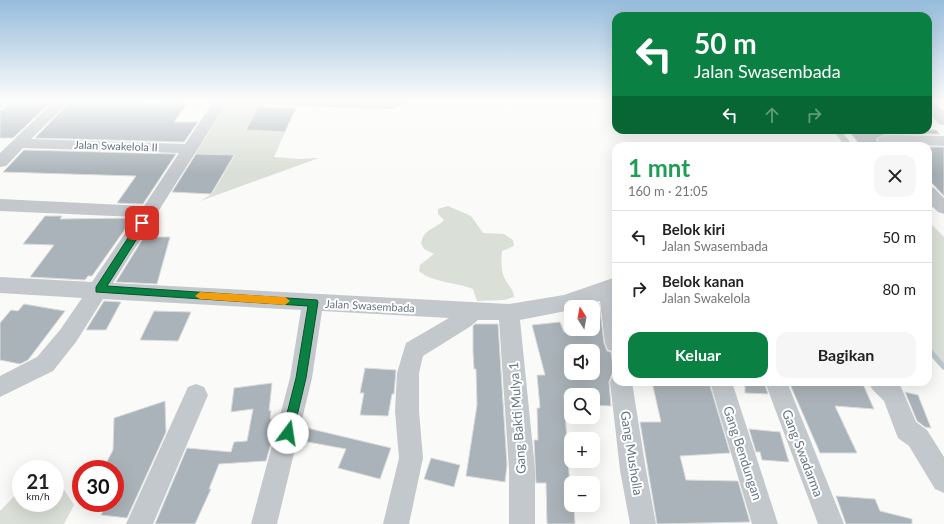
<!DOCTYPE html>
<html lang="id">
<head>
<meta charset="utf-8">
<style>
  body { margin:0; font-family:Lato,sans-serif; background:#f6f6f6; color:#222; height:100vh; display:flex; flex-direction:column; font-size:15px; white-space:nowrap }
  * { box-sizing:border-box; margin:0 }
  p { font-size:13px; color:#767676 }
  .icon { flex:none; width:22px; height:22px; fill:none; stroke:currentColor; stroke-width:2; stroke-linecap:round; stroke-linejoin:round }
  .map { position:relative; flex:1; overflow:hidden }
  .side { position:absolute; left:612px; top:142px; width:320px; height:244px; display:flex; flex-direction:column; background:#fff; border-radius:12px; box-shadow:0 4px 16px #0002 }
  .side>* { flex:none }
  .guide { position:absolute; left:612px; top:12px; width:320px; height:122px; border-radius:12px; box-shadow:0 4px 16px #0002; background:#0b8043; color:#fff; overflow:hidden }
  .needle { width:26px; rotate:349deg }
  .tools { position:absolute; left:564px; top:300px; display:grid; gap:8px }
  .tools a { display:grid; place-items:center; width:36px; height:36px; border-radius:8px; background:#fff; box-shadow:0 4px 16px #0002; font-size:20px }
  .speed { position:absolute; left:12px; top:460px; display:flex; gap:8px; font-size:20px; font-weight:700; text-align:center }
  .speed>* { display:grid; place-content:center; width:52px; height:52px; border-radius:50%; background:#fff; box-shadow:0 4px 16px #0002; line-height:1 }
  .speed small { font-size:10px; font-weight:400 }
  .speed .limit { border:6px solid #d22; background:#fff; color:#111 }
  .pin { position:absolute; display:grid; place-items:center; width:34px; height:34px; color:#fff; margin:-17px; border-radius:8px; box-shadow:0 2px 6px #0006 }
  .me { position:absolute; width:44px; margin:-22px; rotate:14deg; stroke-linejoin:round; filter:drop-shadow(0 0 3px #0008) }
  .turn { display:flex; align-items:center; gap:14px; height:84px; padding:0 16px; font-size:18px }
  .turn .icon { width:52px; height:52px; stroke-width:2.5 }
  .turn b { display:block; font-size:28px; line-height:34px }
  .lanes { display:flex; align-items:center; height:38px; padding:0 16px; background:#0003; justify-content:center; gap:20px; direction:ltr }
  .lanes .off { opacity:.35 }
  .round { display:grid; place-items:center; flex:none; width:42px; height:42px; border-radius:12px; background:#f6f6f6 }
  .headline { display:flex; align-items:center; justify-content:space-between; height:68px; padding:0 16px }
  h1 { font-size:24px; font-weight:700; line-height:30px; color:#1e9e55 }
  .primary-button { display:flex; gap:8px; margin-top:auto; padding:8px 16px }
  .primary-button a { flex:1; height:46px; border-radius:12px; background:#0b8043; color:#fff; font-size:16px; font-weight:700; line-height:46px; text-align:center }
  .primary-button a+a { background:#f6f6f6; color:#222 }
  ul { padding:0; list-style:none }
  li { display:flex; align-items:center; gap:12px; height:52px; padding:0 16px; border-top:1px solid #e0e0e0 }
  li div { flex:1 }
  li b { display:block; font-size:15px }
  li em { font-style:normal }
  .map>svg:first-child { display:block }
</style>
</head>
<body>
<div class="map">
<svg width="944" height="524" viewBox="0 0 944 524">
  <rect width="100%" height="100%" fill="#fafaf8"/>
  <g fill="#dadfd7">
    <polygon points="228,102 266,103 264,107 258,107 245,130 285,132 274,157 299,159 319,158 200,201 212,194 235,155 195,154"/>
    <path d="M448,206L471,216L483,233L504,234L513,240L514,246L502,251C501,259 501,270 504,277C507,284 514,290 514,297L504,300L477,301L473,289C456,282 433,283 419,271L420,265L434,254L424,249L421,243C425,227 435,230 444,220L438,214V209Z"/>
    <polygon points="928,221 944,237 944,363 928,345"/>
    <polygon points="55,481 59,482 74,505 64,524 0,524 0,511 21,489 21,503 55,503"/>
  </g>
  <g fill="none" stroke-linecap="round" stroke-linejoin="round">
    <g fill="#bbc7cb" fill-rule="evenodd">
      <polygon points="928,204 933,205 933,207 928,208"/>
      <polygon points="928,347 930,347 944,363 944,370 942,369 928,353"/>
    </g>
  </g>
  <g fill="#aab3b9" stroke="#dcdcda" fill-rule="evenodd">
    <polygon points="9,101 52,101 13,138 0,138 0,110 4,109"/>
    <polygon points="71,101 125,101 124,103 163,104 165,101 183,101 182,103 187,104 174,122 198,122 184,142 35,138"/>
    <polygon points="258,107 296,108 285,132 246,130"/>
    <polygon points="848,130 936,130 940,134 885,134 876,139 879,144 912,146 861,146"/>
    <polygon points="928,147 944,147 944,196 928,179"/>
    <polygon points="24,150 176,154 143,204 117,203 136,176 3,172"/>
    <polygon points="196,154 234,155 211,194 172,192"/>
    <polygon points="45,216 62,216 60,219 133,218 92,276 88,276 85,280 30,277 54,245 23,244"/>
    <polygon points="144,237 170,237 157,284 116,282"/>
    <polygon points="104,301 121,302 106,330 86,330"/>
    <path d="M599,303L604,343L607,351L611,352L614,373L612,374L609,382L611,406L593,405V395H564L571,505L574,508L575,524H547L546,483H536L534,440H538L537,408H540L537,375H545L532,325L560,322L564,332L593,331V305ZM571,351H593V373H571Z"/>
    <polygon points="24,304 65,311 28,360 20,364 0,360 0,323 11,310 18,311"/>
    <polygon points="154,311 191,312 178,341 140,340"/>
    <polygon points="475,324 498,324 507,465 505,482 466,476 477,405 476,369 474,369 473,352 473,326"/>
    <polygon points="365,368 396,370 394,394 392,394 388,416 360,415 364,393 360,393"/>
    <polygon points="652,382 709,382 730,453 680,456 686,480 738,481 750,522 657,524 640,422 661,422"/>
    <polygon points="745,382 764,382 768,394 745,393"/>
    <polygon points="789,382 862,382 874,409 835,406 857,453 820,453"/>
    <polygon points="272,383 269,411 271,410 270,419 272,419 269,440 272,440 266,461 219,464 209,489 211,489 195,524 155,524 187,448 231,452 234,442 247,441 253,409 231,412 234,388"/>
    <polygon points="905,392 918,395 931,428 925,427 917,421"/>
    <polygon points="165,401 166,432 127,518 101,515 107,503 115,503 115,469 103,469 113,450 114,418"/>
    <polygon points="307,428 391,448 380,479 338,468 346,449 302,441"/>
    <polygon points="749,429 780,432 789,462 762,460 760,452 756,452"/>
    <polygon points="431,458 460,465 454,487 424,479"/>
    <polygon points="836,496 875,499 880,511 912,519 912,524 846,524"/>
  </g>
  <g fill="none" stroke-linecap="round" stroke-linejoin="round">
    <g fill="#c3c8cc" fill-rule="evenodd">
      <polygon points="7,101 3,108 0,108 0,102"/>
      <polygon points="833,130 841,130 853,146 845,146"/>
    </g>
    <g fill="#c3c8cc" fill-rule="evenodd">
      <polygon points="54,101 70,101 31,139 185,144 214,101 228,101 113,283 509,304 564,295 616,277 616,352 608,350 605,343 600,301 581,307 571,307 571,310 520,320 535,469 535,524 509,524 509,469 499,320 478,320 471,326 423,356 419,373 419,411 423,458 409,524 383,524 399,458 395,411 397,373 406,343 449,318 322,311 312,378 277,524 251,524 290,378 301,310 103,299 76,342 53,371 0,397 0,376 37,357 60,330 82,298 0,293 0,277 92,282 136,217 0,211 0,199 144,206 179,153 23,148 6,166 0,167 0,153"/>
      <polygon points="265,101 406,101 404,104 391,109 272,105 267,104"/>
      <polygon points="928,101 933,101 944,112 944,125 939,124 928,112"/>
      <polygon points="885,135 944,136 944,146 880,143 877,140 880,137"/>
      <polygon points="928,186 934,188 944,198 944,214 938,212 928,202"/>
      <polygon points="616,374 616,382 632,382 646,470 656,524 630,524 620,470 610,382 613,375"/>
      <polygon points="710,382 732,382 778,524 752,524"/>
      <polygon points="765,382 787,382 844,524 818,524"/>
      <polygon points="869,382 896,382 901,387 916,422 927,430 944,457 944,493 935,489 909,446 898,438 884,401 872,389"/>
      <polygon points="196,384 204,387 208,395 153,524 126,524 188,387"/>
    </g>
  </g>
  <linearGradient id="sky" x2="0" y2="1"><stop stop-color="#96bcdc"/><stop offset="0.58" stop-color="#fdfdfc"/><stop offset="1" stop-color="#fdfdfc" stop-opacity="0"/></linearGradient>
  <rect width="944" height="174" fill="url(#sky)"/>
  <polygon fill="#0b8043" stroke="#07532c" points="142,220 147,223 107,286 317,300 318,302 306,378 292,437 288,439 284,437 282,433 296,378 308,306 96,292 96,287 139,221"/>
  <polygon fill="#f59e0b" points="200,292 285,297 290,301 285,305 200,299 195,296"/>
  <g text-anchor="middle" stroke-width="4" stroke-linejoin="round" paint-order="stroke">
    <g font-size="11" fill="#657683" stroke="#fff">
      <text transform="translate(116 146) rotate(2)" y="4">Jalan Swakelola II</text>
      <text transform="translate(370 306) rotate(3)" y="4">Jalan Swasembada</text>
    </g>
    <g font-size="13" fill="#657683" stroke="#fff">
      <text transform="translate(517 418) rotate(-94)" y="5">Gang Bakti Mulya 1</text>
      <text transform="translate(632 453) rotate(81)" y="5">Gang Musholla</text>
      <text transform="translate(743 453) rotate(72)" y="5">Gang Bendungan</text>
      <text transform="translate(803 453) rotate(69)" y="5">Gang Swadarma</text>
    </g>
  </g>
</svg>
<div class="tools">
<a><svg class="needle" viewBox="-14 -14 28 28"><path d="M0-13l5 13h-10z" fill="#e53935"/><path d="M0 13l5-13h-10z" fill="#767676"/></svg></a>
<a><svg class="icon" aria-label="sound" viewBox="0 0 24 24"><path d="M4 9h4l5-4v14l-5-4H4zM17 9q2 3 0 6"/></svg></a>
<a><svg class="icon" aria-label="search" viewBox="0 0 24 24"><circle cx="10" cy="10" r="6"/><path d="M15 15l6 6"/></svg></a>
<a>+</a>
<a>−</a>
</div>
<div class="speed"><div>21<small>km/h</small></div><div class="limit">30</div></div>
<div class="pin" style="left:142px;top:223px;background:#d93025"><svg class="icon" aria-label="arrive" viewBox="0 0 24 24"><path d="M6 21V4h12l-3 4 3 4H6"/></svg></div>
<svg class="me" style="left:288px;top:433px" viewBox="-20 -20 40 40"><circle r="19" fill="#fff"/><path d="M0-13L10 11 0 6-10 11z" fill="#0b8043"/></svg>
<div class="guide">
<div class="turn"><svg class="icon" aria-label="left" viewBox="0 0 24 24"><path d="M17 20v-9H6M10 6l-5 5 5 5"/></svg><div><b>50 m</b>Jalan Swasembada</div></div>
<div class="lanes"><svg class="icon" aria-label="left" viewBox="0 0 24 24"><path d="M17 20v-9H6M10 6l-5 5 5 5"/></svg><svg class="icon off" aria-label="ahead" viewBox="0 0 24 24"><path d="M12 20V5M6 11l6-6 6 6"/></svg><svg class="icon off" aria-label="right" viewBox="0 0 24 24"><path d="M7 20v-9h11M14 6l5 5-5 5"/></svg></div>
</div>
<section class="side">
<div class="headline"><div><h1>1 mnt</h1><p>160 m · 21:05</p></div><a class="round"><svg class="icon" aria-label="close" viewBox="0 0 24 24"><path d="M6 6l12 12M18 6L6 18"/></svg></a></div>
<ul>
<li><svg class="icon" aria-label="left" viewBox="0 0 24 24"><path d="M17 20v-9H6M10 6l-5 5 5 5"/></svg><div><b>Belok kiri</b><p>Jalan Swasembada</p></div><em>50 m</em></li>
<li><svg class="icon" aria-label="right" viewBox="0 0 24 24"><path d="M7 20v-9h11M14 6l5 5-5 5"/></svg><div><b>Belok kanan</b><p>Jalan Swakelola</p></div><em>80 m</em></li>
</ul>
<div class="primary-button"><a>Keluar</a><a>Bagikan</a></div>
</section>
</div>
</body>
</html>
